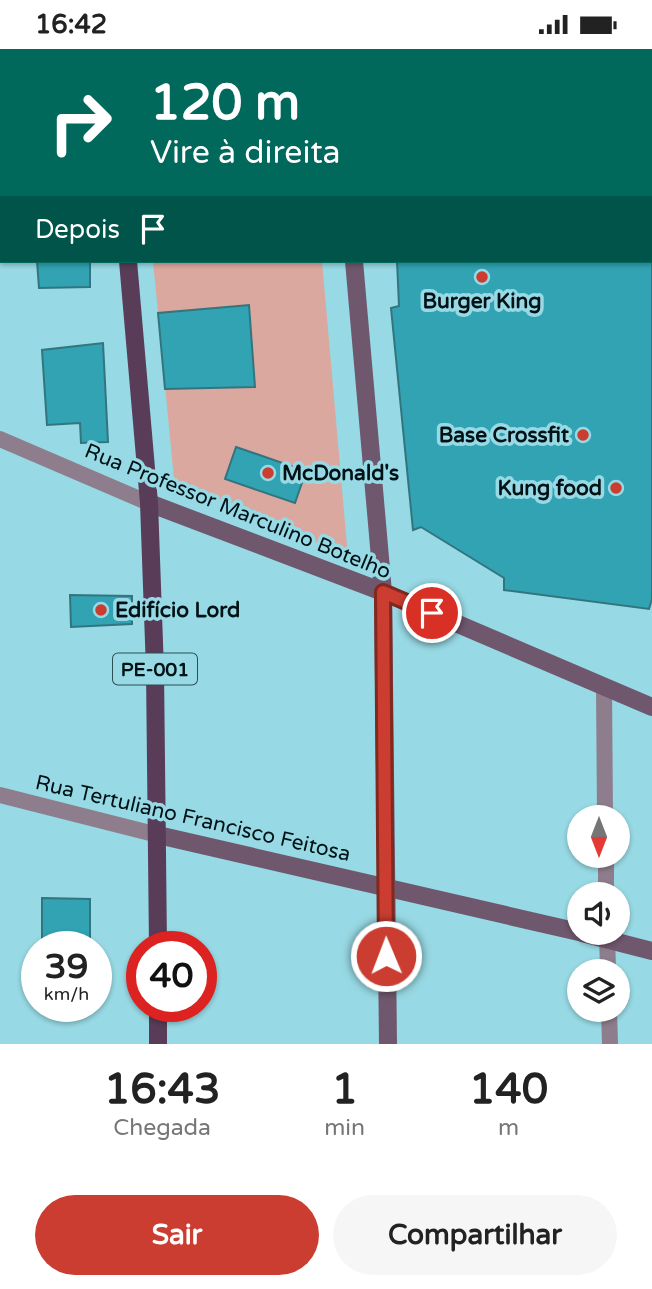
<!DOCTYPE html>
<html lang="pt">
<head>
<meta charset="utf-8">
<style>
  body { margin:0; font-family:"Varela Round",sans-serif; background:#f6f6f6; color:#222; height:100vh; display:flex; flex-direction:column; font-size:26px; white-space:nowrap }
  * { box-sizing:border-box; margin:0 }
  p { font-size:23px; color:#767676 }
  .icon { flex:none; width:38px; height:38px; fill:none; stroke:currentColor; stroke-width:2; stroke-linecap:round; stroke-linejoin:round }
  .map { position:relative; height:995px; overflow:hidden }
  .details { display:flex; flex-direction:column; background:#fff; flex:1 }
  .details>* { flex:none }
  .guide { position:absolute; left:0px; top:0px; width:653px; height:214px; box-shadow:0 2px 5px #0004; background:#00695c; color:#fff; overflow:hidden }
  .needle { width:46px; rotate:180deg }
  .controls { position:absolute; left:567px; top:756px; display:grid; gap:14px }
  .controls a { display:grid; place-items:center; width:63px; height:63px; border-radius:50%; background:#fff; box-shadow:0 2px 5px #0004; font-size:35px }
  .speed { position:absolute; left:21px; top:882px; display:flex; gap:14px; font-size:35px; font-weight:700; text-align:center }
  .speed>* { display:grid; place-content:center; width:91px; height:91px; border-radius:50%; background:#fff; box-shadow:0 2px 5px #0004; line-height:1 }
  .speed small { font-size:18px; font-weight:400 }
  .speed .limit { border:10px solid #d22; background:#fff; color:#111 }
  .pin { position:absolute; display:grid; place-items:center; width:60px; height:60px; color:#fff; margin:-30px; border:4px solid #fff; border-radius:50%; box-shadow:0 2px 7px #0007 }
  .me { position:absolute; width:77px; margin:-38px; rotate:359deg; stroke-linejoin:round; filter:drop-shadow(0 0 5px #0008) }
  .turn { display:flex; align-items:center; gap:24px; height:147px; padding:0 35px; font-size:32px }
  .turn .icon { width:91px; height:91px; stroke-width:2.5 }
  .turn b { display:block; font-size:49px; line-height:60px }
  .then { display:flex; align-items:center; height:66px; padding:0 35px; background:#0003; gap:14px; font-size:26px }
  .eta { display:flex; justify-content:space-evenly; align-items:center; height:119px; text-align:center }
  .eta b { font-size:42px; font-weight:700; line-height:49px }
  .button { display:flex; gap:14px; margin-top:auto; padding:14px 35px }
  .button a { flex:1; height:80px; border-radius:42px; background:#ca3d30; color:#fff; font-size:28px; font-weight:700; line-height:80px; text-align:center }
  .button a+a { background:#f6f6f6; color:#222 }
  .status { display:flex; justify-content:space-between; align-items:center; height:49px; padding:0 35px; background:#fff; direction:ltr }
  .status svg { height:19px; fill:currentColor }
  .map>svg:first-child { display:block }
</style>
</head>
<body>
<div class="status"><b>16:42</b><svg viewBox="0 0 49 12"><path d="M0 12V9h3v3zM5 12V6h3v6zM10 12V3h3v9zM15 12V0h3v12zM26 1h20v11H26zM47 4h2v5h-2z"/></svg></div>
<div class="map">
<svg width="652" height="995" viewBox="0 0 652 995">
  <rect width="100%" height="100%" fill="#97d9e4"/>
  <g fill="#daa89f">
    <rect x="138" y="0" width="177" height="2"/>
    <polygon points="153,212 322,212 348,508 174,430"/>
  </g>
  <g fill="#31a3b3" stroke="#33757f" stroke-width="2">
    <polygon points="37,212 90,212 90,238 39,239"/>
    <polygon points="397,212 652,212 652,550 649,560 504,541 504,529 421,478 413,481 391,259 399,257"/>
    <polygon points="249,256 255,338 165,340 158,264"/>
    <polygon points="103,294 108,393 81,394 80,374 47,376 42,301"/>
    <polygon points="236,398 306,422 295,454 225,430"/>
    <polygon points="70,546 132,547 132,575 71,578"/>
    <polygon points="42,849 90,850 90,891 42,891"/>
  </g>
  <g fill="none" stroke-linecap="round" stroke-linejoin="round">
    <g stroke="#8e7d8c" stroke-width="8">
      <polyline points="0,15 2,15"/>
      <polyline points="0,198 2,198"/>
    </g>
    <g stroke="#8e7d8c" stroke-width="16">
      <polyline points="0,390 149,454"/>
      <polyline points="604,637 605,768"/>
      <polyline points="0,746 158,786"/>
      <polyline points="606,807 606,845"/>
      <polyline points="607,884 608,922"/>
      <polyline points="609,961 610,995"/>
    </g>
    <g stroke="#6f576d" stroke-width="18">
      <polyline points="345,0 345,2"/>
      <polyline points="354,212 383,543 388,995"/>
      <polyline points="149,454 383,543 652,658"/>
      <polyline points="158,786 579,883"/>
      <polyline points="582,884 652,902"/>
    </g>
    <g stroke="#593c57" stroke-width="18">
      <polyline points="112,0 112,2"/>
      <polyline points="128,212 149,454 155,621 158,898"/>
      <polyline points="158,995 158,957"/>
    </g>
  </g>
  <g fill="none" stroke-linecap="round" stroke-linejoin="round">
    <defs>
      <polyline id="route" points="386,907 383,543 432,564"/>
    </defs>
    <use href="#route" stroke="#83281f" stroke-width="18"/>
    <use href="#route" stroke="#ca3d30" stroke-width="12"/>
  </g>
  <g fill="#ca3d30" stroke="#97d9e4" stroke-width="2.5">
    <circle cx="482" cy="228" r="7"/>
    <circle cx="583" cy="386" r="7"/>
    <circle cx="268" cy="424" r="7"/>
    <circle cx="616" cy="439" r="7"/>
    <circle cx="101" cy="561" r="7"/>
  </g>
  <g text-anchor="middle" stroke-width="7" stroke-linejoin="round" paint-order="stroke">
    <rect fill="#97d9e4" stroke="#2d4e54" stroke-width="2" x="113" y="604.5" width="84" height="31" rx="5"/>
    <g font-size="19" font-weight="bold" fill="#001216">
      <text x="155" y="627">PE-001</text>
    </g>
    <g font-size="21" font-weight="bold" fill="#001216" stroke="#97d9e4" text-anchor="end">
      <text x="482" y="259" text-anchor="middle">Burger King</text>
      <text x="569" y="393">Base Crossfit</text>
      <text x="282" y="431" text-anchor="start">McDonald's</text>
      <text x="602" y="446">Kung food</text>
      <text x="115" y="568" text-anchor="start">Edifício Lord</text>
    </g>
    <g font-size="21" fill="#001216" stroke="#97d9e4">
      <text transform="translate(238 462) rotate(22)" y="7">Rua Professor Marculino Botelho</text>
      <text transform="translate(193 769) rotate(13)" y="7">Rua Tertuliano Francisco Feitosa</text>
    </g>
  </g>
</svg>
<div class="controls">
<a><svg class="needle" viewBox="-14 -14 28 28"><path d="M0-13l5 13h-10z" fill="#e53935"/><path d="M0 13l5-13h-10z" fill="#767676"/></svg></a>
<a><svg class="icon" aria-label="sound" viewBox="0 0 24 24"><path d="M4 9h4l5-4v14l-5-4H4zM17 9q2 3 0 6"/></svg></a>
<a><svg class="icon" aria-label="layers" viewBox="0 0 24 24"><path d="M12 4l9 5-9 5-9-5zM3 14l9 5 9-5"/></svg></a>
</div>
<div class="speed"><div>39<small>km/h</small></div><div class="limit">40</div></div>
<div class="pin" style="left:432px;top:564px;background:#d93025"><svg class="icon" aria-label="arrive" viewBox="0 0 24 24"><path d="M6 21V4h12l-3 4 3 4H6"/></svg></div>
<svg class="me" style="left:386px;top:907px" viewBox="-20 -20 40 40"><circle r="17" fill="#ca3d30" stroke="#fff" stroke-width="3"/><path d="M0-11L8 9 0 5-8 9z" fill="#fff"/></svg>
<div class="guide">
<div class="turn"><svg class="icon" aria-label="right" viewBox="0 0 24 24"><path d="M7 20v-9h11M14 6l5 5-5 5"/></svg><div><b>120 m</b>Vire à direita</div></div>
<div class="then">Depois<svg class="icon" aria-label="arrive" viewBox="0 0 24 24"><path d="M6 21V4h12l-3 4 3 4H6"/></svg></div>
</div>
</div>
<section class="details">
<div class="eta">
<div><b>16:43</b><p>Chegada</p></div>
<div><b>1</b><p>min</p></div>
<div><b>140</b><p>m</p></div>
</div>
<div class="button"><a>Sair</a><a>Compartilhar</a></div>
</section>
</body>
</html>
